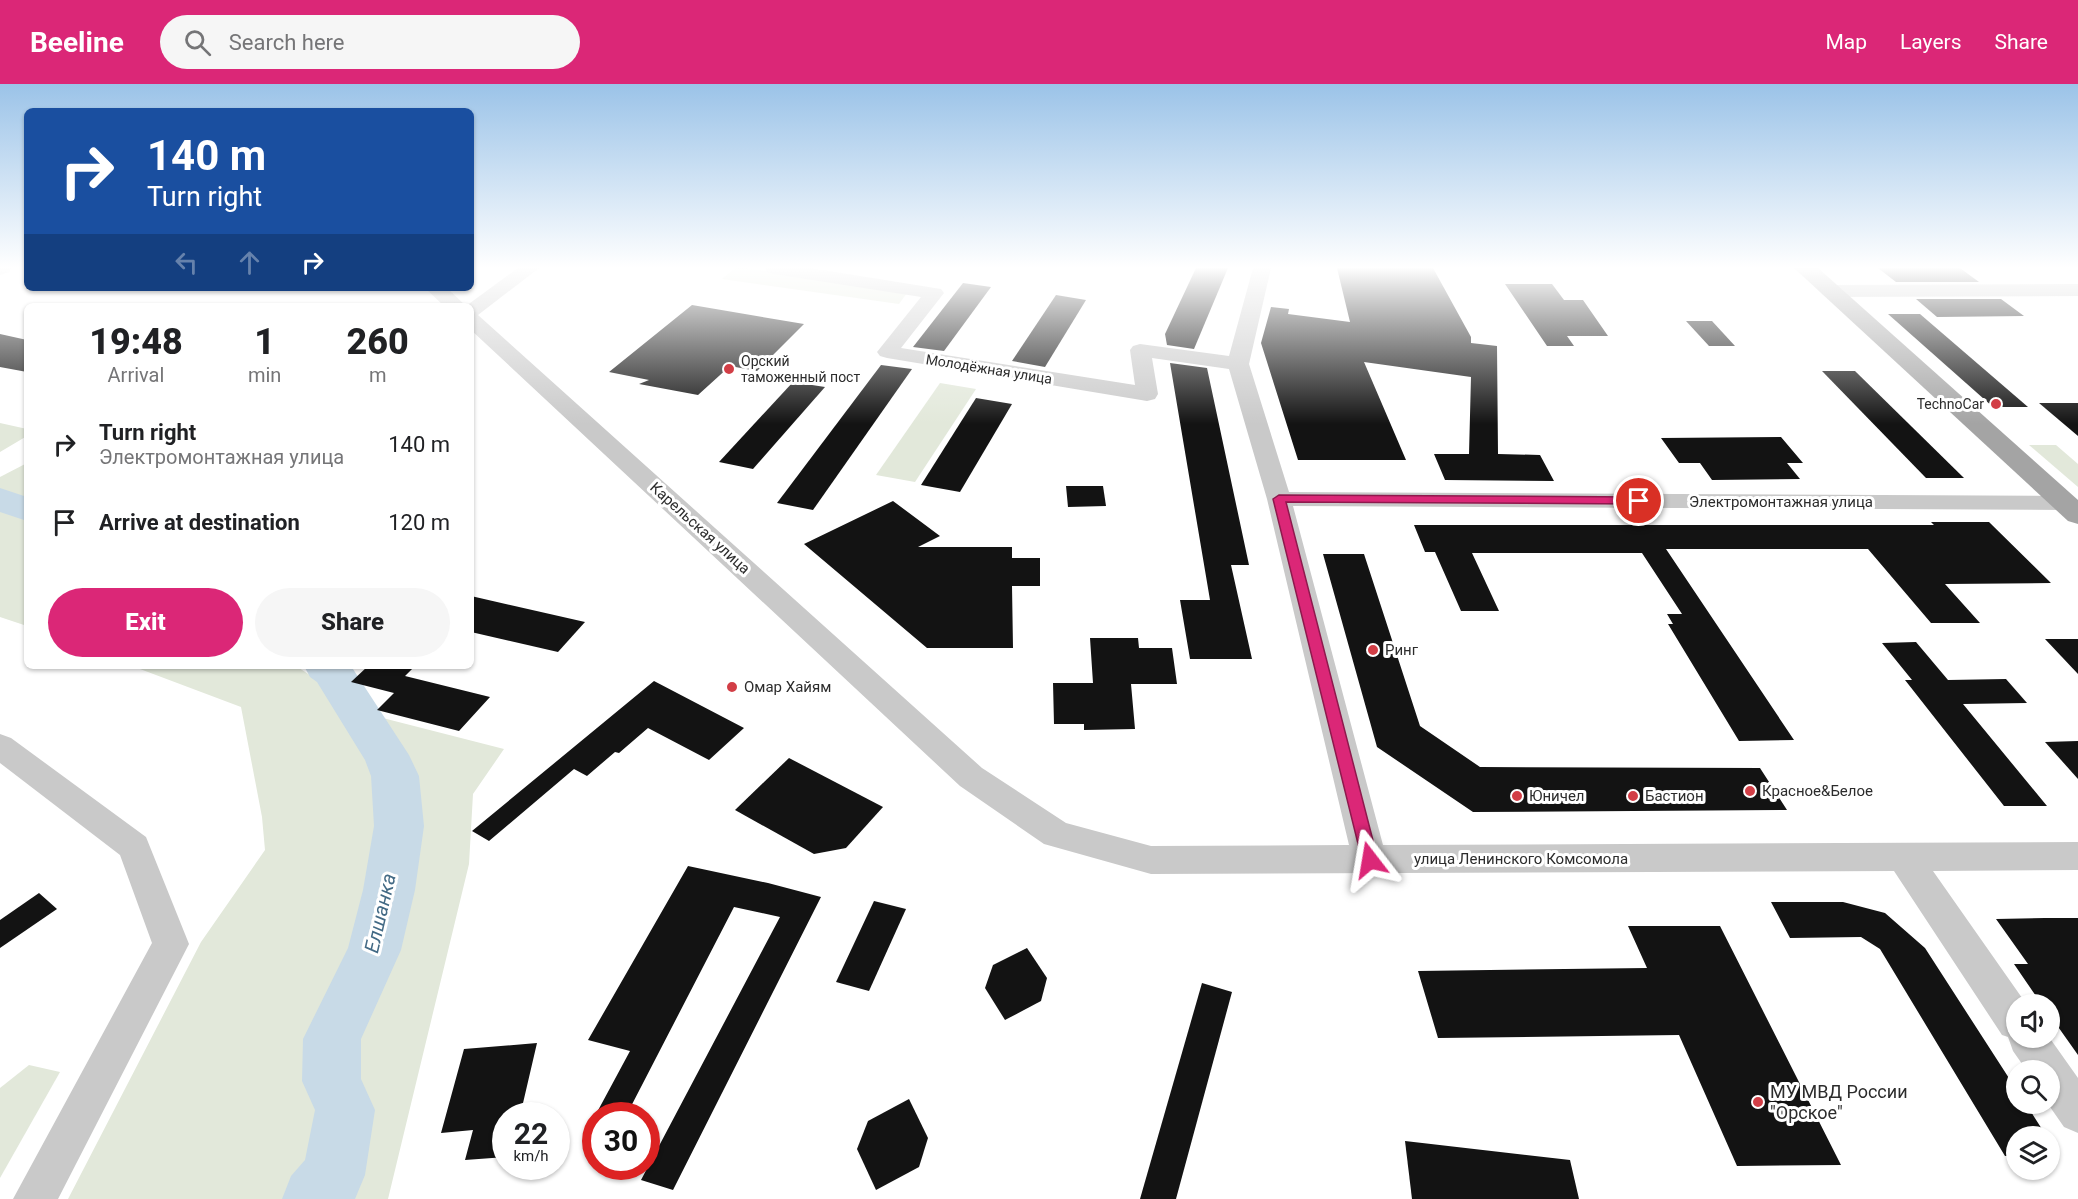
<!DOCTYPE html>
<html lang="en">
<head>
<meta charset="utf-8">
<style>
  body { margin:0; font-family:Roboto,sans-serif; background:#f6f6f6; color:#202124; height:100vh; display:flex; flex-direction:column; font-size:22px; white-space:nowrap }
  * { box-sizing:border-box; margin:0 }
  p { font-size:20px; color:#757577 }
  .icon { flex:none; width:33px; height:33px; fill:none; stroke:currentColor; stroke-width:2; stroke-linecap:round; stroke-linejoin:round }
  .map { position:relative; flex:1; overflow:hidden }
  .sheet { position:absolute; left:24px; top:219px; width:450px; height:366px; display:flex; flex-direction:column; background:#fff; border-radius:9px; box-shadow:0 2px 4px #0004 }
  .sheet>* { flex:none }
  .banner { position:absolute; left:24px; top:24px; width:450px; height:183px; border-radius:9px; box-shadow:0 2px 4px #0004; background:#1a4fa0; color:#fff; overflow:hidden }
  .controls { position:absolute; left:2006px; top:910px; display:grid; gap:12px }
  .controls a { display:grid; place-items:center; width:54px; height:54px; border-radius:50%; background:#fff; box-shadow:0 2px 4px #0004; font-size:30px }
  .speed { position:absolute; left:492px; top:1018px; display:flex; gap:12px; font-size:30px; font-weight:700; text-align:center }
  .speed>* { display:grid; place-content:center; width:78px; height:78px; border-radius:50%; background:#fff; box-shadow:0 2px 4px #0004; line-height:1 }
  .speed small { font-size:15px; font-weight:400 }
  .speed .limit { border:9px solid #d22; background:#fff; color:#111 }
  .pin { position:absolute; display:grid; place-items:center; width:51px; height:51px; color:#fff; margin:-26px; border:3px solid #fff; border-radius:50%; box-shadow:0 2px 6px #0007 }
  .me { position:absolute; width:66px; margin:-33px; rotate:346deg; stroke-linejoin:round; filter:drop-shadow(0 0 4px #0008) }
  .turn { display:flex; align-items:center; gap:21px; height:126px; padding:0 24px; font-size:27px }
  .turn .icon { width:78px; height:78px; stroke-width:2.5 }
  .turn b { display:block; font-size:42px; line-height:51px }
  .lanes { display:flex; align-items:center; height:57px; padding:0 24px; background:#0003; justify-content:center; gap:30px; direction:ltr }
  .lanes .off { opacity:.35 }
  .eta { display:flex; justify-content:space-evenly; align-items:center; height:102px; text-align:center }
  .eta b { font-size:36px; font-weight:800; line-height:42px }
  .primary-button { display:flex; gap:12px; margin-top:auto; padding:12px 24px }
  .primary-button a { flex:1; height:69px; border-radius:36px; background:#db2777; color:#fff; font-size:24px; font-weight:800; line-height:69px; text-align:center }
  .primary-button a+a { background:#f6f6f6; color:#202124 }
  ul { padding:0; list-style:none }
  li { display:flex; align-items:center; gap:18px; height:78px; padding:0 24px }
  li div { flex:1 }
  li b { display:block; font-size:22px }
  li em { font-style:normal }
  header { display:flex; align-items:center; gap:36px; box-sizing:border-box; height:84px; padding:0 30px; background:#db2777; color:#fff }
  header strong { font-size:28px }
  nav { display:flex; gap:33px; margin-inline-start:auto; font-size:21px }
  .search { width:420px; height:54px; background:#f6f6f6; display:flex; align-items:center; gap:15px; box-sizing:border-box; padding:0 21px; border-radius:33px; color:#757577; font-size:22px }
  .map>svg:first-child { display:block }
</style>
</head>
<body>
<header>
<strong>Beeline</strong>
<div class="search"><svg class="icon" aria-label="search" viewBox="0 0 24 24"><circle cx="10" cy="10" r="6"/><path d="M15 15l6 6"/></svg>Search here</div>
<nav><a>Map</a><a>Layers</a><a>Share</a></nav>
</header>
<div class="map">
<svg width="2078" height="1115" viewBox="0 0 2078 1115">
  <rect width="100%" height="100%" fill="#fff"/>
  <g fill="#e2e8da">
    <polygon points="735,184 747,184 907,209 899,220 722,195"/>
    <polygon points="940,299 976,305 915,398 876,391"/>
    <polygon points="0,339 27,345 27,352 0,368"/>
    <polygon points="2029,361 2056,361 2078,380 2078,403"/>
    <polygon points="27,379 27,542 0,533 0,393"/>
    <polygon points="132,582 296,582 371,631 504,665 473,710 469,780 388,1115 68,1115 201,858 265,766 262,733 241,623"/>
    <polygon points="29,981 60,988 0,1094 0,1004"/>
  </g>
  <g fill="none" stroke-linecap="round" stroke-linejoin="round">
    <g fill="#c8dae7" fill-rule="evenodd">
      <polygon points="0,404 27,413 27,437 0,428"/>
      <polygon points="304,582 351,582 409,671 419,692 424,742 415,806 401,866 361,955 361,995 375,1026 365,1091 355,1115 282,1115 291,1092 305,1076 315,1026 302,997 303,955 348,864 363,806 374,742 371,692 365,676 317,598 310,593"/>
    </g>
  </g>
  <g fill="#131313">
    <polygon points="1196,184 1228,184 1194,265 1167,261 1165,250"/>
    <polygon points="1337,184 1433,184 1471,253 1471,259 1497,262 1498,370 1540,371 1554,397 1445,396 1434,370 1469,370 1471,293 1364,278 1406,376 1298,376 1261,259 1271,223 1289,225 1288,230 1350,238"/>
    <polygon points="1878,184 1960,184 1979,198 1896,198"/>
    <polygon points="963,199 991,203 944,267 913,263"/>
    <polygon points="1505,200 1552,200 1564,216 1583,216 1608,252 1567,252 1574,262 1547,262"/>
    <polygon points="1056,211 1086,216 1045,283 1012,277"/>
    <polygon points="1916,215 2001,215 2024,232 1937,233"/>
    <polygon points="692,221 804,240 757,287 730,282 698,311 639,300 649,296 609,288"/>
    <polygon points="1888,230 1920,230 2028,323 1993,323"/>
    <polygon points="1686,237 1712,237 1735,262 1709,262"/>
    <polygon points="0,250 27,256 27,288 0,283"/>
    <polygon points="1170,279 1207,284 1249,481 1231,481 1252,575 1190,575 1180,516 1210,516"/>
    <polygon points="881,281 912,285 813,426 777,419"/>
    <polygon points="1822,287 1855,287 1964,394 1926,394"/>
    <polygon points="793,298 825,303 753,385 719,378"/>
    <polygon points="976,314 1012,320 960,408 921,401"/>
    <polygon points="2039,319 2078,319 2078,352"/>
    <polygon points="1781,353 1803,379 1787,379 1800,395 1712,396 1700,379 1679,379 1661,354"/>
    <polygon points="1066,402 1103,402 1106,422 1068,423"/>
    <polygon points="893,417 940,452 918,463 1012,463 1012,474 1040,474 1040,502 1012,502 1013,564 927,564 804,460"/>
    <polygon points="1931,438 1989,438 2051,499 1945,500 1980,539 1931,539 1868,465 1666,465 1794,656 1739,657 1668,540 1673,540 1667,530 1682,530 1642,469 1472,469 1499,527 1461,527 1435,468 1425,468 1414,441 1934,441"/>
    <polygon points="1323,470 1364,470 1420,642 1480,683 1760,684 1787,726 1473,728 1377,663"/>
    <polygon points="471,512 585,538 558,568 471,548"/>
    <polygon points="1090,554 1138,554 1139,564 1172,564 1177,600 1131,600 1135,645 1084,646 1084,640 1054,640 1053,599 1093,599"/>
    <polygon points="2045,555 2078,555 2078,590"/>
    <polygon points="1916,558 1948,596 2006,595 2027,619 1963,620 2047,722 2004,722 1905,596 1912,596 1882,559"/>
    <polygon points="368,582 415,582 405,592 490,613 459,647 377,626 394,609 351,598"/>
    <polygon points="654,597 744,644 709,676 648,644 619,669 615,668 587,692 574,685 489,757 472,747"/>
    <polygon points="2078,657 2078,695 2045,658"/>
    <polygon points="789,674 883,723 846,764 814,770 735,726"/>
    <polygon points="688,782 768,799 821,813 673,1106 641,1096 780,833 734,823 626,1032 595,1032 630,967 588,956"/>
    <polygon points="39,809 57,825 0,864 0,836"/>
    <polygon points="874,817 906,825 869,907 836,898"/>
    <polygon points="1771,818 1843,818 1885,829 1925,864 2016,1005 2016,1020 2026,1020 2047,1053 2016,1053 2016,1072 2005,1072 1880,865 1861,853 1790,854"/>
    <polygon points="2045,834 2078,834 2078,971 2049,930 2049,921 2042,921 2014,880 2028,880 1996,835"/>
    <polygon points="1628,842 1720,842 1841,1081 1737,1082 1679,951 1438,954 1418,887 1647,884"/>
    <polygon points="1027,864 1047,894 1041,917 1005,936 985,904 993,881"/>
    <polygon points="1202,899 1232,908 1176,1115 1140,1115"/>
    <polygon points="537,959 520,1032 506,1032 506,1073 465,1076 473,1046 441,1049 464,965"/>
    <polygon points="909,1015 928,1054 919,1083 876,1106 857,1065 868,1037"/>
    <polygon points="1405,1057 1570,1076 1579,1115 1412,1115"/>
  </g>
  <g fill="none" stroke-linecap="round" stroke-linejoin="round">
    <g fill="#c9c9c9" fill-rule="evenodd">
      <polygon points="0,184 11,184 9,188 0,191"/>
      <polygon points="518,184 539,184 478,231 982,684 1066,739 1151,762 1349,761 1267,415 1229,285 1152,274 1158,310 1155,315 1147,317 887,274 880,272 877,268 921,213 774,190 767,188 765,184 810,184 941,205 944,209 901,264 1135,301 1130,266 1133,262 1140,260 1229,272 1253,184 1271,184 1249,280 1289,408 2066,412 2075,414 2078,418 2075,424 2066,426 1293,422 1383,761 2078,758 2078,786 1933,787 2027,921 2016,921 2016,954 2049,953 2078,994 2078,1049 2064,1043 2048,1020 2049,987 2027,987 2013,967 2008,953 2002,951 1894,787 1151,790 1044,760 960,702 471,246 471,222 444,222 425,204 447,204 466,222"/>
      <polygon points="2078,200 2078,212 1830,213 1823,211 1820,207 1823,203 1830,201"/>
      <polygon points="0,650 11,654 146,753 189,860 58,1115 13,1115 152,859 120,771 0,679"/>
    </g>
    <polygon fill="#a4a4a4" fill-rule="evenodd" points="1794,184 1818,184 2078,416 2078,440 2068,437"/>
  </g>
  <linearGradient id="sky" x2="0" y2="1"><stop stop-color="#9bc3e8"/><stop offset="0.54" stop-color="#fff"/><stop offset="1" stop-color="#fff" stop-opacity="0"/></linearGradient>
  <rect width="2078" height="340" fill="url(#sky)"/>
  <polygon fill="#db2777" stroke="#8e194d" stroke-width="1.5" points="1279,411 1639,413 1645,417 1639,420 1286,418 1378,776 1376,780 1370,782 1364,780 1362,776 1273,415"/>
  <g fill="#d23e46" stroke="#fff" stroke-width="2">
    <circle cx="729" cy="285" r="6"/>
    <circle cx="1996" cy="320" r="6"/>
    <circle cx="1373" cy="566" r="6"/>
    <circle cx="732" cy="603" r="6"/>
    <circle cx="1750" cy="707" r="6"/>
    <circle cx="1517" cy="712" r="6"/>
    <circle cx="1633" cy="712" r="6"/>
    <circle cx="1758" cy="1018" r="6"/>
  </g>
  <g text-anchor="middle" stroke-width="6" stroke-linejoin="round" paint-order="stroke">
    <g font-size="14" fill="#2c2c2c" stroke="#fff" text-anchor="start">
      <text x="741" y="282">Орский<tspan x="741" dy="16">таможенный пост</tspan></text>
      <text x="1984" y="325" text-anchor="end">TechnoCar</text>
    </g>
    <g font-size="14" fill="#2c2c2c" stroke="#fff">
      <text transform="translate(989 285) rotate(9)" y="5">Молодёжная улица</text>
    </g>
    <g font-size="15" fill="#2c2c2c" stroke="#fff">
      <text x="1781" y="423">Электромонтажная улица</text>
      <text transform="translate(700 444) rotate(42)" y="5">Карельская улица</text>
      <text x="1521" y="780">улица Ленинского Комсомола</text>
    </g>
    <g font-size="15" fill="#2c2c2c" stroke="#fff" text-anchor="start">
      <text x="1385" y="571">Ринг</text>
      <text x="744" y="608">Омар Хайям</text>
      <text x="1762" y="712">Красное&amp;Белое</text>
      <text x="1529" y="717">Юничел</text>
      <text x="1645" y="717">Бастион</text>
    </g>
    <g font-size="18" fill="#2c2c2c" stroke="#fff" text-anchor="start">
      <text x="1770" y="1014">МУ МВД России<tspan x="1770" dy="21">"Орское"</tspan></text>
    </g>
    <g font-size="20" font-style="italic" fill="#436a85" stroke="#fff">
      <text transform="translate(380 829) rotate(-77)" y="7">Елшанка</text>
    </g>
  </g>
</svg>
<div class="controls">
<a><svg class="icon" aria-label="sound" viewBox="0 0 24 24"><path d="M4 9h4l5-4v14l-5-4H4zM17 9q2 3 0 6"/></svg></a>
<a><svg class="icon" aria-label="search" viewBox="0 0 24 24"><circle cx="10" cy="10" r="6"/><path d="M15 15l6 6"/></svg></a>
<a><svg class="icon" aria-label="layers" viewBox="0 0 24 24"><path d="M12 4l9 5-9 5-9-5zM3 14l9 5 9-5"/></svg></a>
</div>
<div class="speed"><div>22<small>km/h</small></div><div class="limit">30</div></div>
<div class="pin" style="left:1639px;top:417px;background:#d93025"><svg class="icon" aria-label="arrive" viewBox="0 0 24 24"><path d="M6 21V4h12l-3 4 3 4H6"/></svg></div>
<svg class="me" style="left:1370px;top:776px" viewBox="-20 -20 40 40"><path d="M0-17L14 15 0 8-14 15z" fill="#db2777" stroke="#fff" stroke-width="4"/></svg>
<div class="banner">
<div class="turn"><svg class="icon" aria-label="right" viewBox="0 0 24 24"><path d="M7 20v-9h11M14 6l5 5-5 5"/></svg><div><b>140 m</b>Turn right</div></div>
<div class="lanes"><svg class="icon off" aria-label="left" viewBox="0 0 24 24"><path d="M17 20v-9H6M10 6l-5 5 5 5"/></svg><svg class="icon off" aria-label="ahead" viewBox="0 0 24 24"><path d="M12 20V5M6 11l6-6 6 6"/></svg><svg class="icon" aria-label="right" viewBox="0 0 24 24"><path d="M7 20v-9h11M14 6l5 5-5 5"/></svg></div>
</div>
<section class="sheet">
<div class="eta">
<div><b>19:48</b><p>Arrival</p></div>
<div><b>1</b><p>min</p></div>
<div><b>260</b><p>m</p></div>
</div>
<ul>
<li><svg class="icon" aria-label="right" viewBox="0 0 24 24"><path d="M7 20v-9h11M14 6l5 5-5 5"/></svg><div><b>Turn right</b><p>Электромонтажная улица</p></div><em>140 m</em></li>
<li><svg class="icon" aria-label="arrive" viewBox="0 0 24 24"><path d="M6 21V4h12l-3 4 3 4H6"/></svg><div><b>Arrive at destination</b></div><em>120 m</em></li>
</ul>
<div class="primary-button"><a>Exit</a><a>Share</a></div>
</section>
</div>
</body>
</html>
